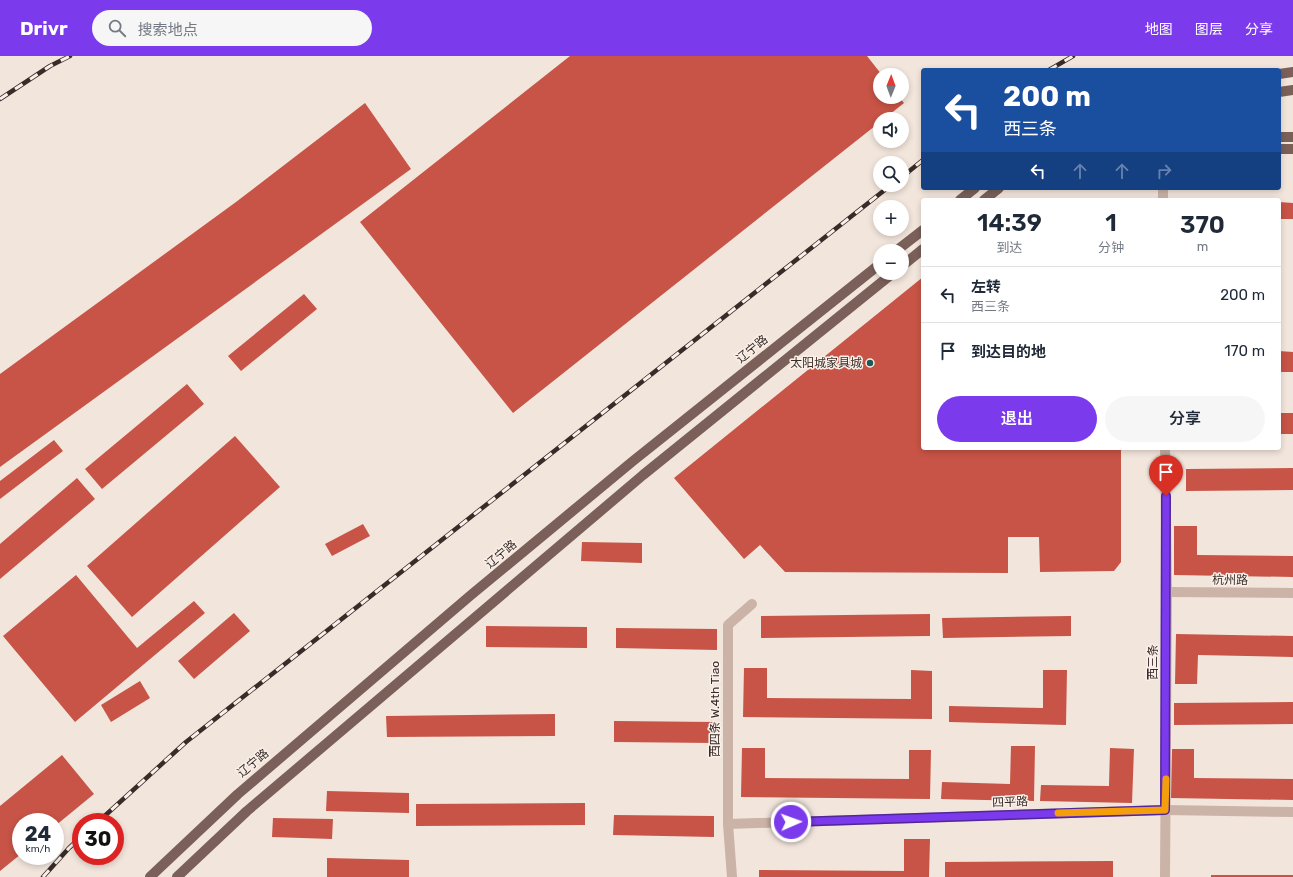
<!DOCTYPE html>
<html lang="zh">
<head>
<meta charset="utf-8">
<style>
  body { margin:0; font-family:Rubik,"Noto Sans SC",sans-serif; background:#f6f6f7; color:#1f2937; height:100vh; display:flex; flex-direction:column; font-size:15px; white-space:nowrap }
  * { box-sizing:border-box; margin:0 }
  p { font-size:13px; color:#747a83 }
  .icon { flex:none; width:22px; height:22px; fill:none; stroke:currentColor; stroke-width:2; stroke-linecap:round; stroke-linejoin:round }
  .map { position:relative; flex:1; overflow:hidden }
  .details { position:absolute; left:921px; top:142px; width:360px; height:252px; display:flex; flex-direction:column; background:#fff; border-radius:4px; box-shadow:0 2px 6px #0003 }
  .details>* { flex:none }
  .hud { position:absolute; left:921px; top:12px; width:360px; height:122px; border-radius:4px; box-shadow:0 2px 6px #0003; background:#1a4fa0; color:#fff; overflow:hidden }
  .needle { width:26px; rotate:1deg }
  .controls { position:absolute; left:873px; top:12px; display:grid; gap:8px }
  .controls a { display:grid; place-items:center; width:36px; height:36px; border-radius:50%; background:#fff; box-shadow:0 2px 6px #0003; font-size:20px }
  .speed { position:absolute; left:12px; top:757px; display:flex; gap:8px; font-size:20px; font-weight:700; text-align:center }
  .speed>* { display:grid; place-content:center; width:52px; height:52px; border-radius:50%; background:#fff; box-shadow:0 2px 6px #0003; line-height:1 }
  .speed small { font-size:10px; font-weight:400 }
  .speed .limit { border:6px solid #d22; background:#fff; color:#111 }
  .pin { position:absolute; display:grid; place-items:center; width:34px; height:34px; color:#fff; margin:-41px -17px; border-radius:50% 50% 50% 0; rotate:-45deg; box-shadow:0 0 4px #0007 }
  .pin .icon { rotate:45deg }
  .me { position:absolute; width:44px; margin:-22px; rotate:88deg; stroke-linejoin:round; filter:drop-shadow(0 0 3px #0008) }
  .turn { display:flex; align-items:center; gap:14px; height:84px; padding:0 16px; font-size:18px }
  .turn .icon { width:52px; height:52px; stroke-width:2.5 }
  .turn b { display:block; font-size:28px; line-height:34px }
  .lanes { display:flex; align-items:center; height:38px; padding:0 16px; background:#0003; justify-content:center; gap:20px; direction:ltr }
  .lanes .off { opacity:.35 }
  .eta { display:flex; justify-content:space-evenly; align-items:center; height:68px; text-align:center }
  .eta b { font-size:24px; font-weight:600; line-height:28px }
  .action { display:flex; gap:8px; margin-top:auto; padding:8px 16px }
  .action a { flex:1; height:46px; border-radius:24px; background:#7c3aed; color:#fff; font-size:16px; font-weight:600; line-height:46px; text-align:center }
  .action a+a { background:#f6f6f7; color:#1f2937 }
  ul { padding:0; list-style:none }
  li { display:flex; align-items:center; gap:12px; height:56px; padding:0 16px; border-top:1px solid #e0e1e3 }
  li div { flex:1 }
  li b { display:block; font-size:15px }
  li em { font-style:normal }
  header { display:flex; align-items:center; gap:24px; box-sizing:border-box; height:56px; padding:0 20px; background:#7c3aed; color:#fff }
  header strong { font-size:19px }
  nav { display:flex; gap:22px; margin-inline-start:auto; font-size:14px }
  .search { width:280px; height:36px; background:#f6f6f7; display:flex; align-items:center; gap:10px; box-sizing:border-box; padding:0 14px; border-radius:22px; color:#747a83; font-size:15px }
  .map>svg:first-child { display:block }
</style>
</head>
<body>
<header>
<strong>Drivr</strong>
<div class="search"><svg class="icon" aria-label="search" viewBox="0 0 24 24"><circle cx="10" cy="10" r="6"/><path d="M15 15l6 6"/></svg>搜索地点</div>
<nav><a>地图</a><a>图层</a><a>分享</a></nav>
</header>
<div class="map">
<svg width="1293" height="821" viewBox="0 0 1293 821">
  <rect width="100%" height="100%" fill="#f2e5dc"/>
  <g fill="#c75446">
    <polygon points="570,0 867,0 882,19 880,19 880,41 899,41 904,47 884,63 880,63 880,66 513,357 360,166"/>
    <polygon points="365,47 411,113 0,411 0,318 236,146"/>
    <polygon points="1279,146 1293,147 1293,163 1279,163"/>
    <polygon points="923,221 923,392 1121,392 1121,506 1114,515 1040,516 1039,481 1008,481 1008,517 785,516 760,489 744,503 674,422"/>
    <polygon points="304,238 317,253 241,315 228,300"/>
    <polygon points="1279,295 1293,296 1293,316 1279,316"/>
    <polygon points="187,328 204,348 102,433 85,413"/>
    <rect x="1279" y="357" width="14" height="21"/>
    <polygon points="235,380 280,431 132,561 87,510"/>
    <polygon points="54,384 63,395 0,443 0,425"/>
    <polygon points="1293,412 1293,434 1186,435 1186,413"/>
    <polygon points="77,422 95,443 0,523 0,488"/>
    <polygon points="363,468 370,480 332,500 325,488"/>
    <polygon points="1174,470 1197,470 1197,499 1293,500 1293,521 1174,519"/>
    <polygon points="582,486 642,487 642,507 581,505"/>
    <polygon points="76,519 137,592 194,545 205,557 75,666 3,580"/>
    <polygon points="234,557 250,575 194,623 178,605"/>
    <polygon points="930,558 930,580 761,582 761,560"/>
    <polygon points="1071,560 1071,580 943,582 942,562"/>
    <polygon points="486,570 587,571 587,592 486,591"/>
    <polygon points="616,572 717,573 717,594 616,592"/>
    <polygon points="1176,578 1293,580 1293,601 1198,599 1197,628 1175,628"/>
    <polygon points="744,612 767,612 767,642 911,643 911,614 932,615 932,663 743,661"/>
    <polygon points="1043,614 1067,614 1066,669 949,666 949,650 1043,652"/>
    <polygon points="140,625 150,642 111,666 101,649"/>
    <polygon points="1293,646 1293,668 1174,669 1174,647"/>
    <polygon points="555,658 555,680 387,681 386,660"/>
    <polygon points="614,665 715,666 715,687 614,686"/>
    <polygon points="1011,690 1035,690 1034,745 941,743 942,726 1010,728"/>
    <polygon points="742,692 765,692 765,722 909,723 909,694 931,694 930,743 741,741"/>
    <polygon points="1110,692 1134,693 1132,747 1040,745 1041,729 1109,730"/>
    <polygon points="1172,693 1194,693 1194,722 1293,723 1293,744 1171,742"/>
    <polygon points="62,699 94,738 55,770 55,766 21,766 21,798 0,815 0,750"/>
    <polygon points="327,735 409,737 409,757 326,755"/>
    <polygon points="585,747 585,769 416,770 416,748"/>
    <polygon points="614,759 714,760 714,781 613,779"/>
    <polygon points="273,762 333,763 332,783 272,781"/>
    <polygon points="904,783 930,783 929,821 759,821 759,814 904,815"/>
    <polygon points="327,802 409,804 409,821 327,821"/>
    <polygon points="1113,805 1113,821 945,821 945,806"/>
    <rect x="1211" y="819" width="82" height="2"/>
  </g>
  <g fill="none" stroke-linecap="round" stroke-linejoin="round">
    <g stroke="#cbb3a8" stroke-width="10">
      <polyline points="728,768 1165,754"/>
      <polyline points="732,821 728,768 728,569 752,548"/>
    </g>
    <g stroke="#cbb3a8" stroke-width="10">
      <polyline points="1163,132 1163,144"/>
      <polyline points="1167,536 1293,537"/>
      <polyline points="1165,754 1293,756"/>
      <polyline points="1165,821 1167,536 1165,392"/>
    </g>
    <g stroke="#7a6059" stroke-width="10">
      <polyline points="1279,18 1293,16"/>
      <polyline points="1279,36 1293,34"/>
      <polyline points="1279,81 1293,81"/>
      <polyline points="1279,93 1293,93"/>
      <polyline points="960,144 975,132"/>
      <polyline points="984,144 999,132"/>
      <polyline points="896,195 923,174"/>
      <polyline points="902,210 923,193"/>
      <polyline points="150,821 238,738 471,539 633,405 880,208"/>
      <polyline points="177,821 247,755 643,419 893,217"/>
    </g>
    <defs>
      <g id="rail">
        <polyline points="1049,14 1073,0"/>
        <polyline points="0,43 50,10 70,0"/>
        <polyline points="902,121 923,104"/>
        <polyline points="98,766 186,686 891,129"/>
        <polyline points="43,821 69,792 81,781"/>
      </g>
    </defs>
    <use href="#rail" stroke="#382b28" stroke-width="4.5"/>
    <use href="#rail" stroke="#faf0e9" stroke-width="3" stroke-dasharray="9" stroke-linecap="butt"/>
  </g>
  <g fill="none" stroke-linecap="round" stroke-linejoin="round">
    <defs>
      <polyline id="route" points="791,766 1165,754 1166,440"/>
    </defs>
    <use href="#route" stroke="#51269a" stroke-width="10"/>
    <use href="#route" stroke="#7c3aed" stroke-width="7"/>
    <polyline stroke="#f59e0b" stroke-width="7" points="1058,757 1165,754 1166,723"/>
  </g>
  <circle fill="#1d5a56" stroke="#faf0e9" stroke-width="1.5" cx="870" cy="307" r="4"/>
  <g text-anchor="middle" stroke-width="3" stroke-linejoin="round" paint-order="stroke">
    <g font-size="12" fill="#382b28" stroke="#faf0e9">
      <text transform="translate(752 293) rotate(-39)" y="4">辽宁路</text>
      <text transform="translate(501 498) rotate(-40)" y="4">辽宁路</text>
      <text transform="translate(1230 524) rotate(1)" y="4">杭州路</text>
      <text transform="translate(1153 606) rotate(-90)" y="4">西三条</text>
      <text transform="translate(715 653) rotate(-90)" y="4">西四条 W.4th Tiao</text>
      <text transform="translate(253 707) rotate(-40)" y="4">辽宁路</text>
      <text transform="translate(1010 746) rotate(-2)" y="4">四平路</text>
    </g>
    <g font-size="12" fill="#382b28" stroke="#faf0e9" text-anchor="end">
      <text x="862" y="311">太阳城家具城</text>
    </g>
  </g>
</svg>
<div class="controls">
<a><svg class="needle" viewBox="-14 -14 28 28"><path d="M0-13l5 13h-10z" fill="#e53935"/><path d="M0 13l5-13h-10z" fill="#747a83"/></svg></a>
<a><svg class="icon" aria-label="sound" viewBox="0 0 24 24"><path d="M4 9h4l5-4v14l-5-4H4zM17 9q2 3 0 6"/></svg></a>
<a><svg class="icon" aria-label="search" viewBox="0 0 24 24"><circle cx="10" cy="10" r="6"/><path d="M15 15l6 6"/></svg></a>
<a>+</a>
<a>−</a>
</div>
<div class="speed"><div>24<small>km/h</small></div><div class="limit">30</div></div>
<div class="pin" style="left:1166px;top:440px;background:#d93025"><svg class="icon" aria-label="arrive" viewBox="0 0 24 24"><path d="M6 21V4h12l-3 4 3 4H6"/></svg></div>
<svg class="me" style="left:791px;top:766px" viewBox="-20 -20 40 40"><circle r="17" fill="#7c3aed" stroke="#fff" stroke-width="3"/><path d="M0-11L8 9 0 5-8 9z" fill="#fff"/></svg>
<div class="hud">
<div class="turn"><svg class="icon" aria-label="left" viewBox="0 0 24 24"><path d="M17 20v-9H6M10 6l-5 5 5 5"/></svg><div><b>200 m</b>西三条</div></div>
<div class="lanes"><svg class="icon" aria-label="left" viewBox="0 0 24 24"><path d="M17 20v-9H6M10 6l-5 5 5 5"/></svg><svg class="icon off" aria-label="ahead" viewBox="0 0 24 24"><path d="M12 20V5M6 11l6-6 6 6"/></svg><svg class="icon off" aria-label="ahead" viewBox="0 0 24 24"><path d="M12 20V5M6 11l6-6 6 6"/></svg><svg class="icon off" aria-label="right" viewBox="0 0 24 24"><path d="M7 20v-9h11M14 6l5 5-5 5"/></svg></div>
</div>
<section class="details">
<div class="eta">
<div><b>14:39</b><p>到达</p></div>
<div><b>1</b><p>分钟</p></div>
<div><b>370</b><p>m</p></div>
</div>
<ul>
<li><svg class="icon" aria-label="left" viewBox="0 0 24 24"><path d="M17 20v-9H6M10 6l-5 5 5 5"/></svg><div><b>左转</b><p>西三条</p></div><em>200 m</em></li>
<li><svg class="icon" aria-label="arrive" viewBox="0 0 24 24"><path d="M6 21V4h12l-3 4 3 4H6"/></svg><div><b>到达目的地</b></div><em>170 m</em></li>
</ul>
<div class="action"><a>退出</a><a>分享</a></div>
</section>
</div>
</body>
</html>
